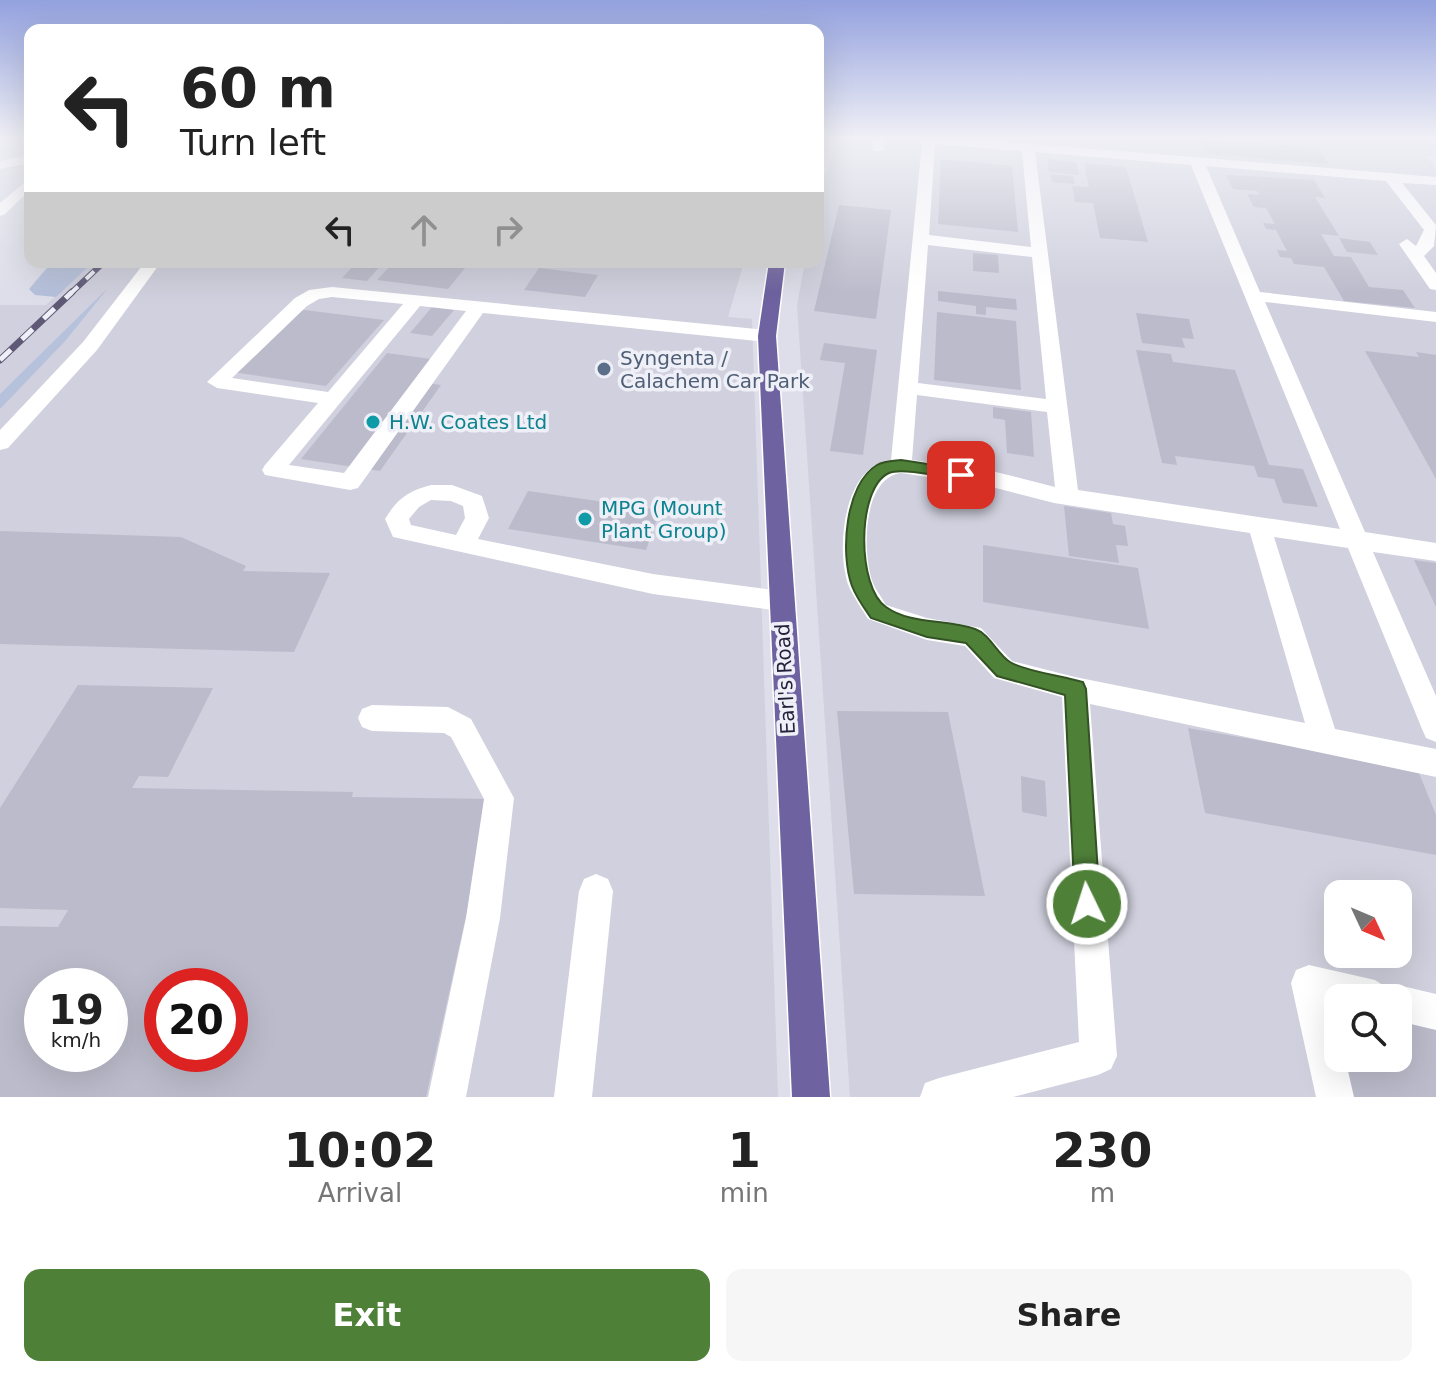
<!DOCTYPE html>
<html lang="en">
<head>
<meta charset="utf-8">
<style>
  body { margin:0; font-family:"DejaVu Sans",sans-serif; background:#f6f6f6; color:#222; height:100vh; display:flex; flex-direction:column; font-size:30px; white-space:nowrap }
  * { box-sizing:border-box; margin:0 }
  p { font-size:26px; color:#767676 }
  .icon { flex:none; width:44px; height:44px; fill:none; stroke:currentColor; stroke-width:2; stroke-linecap:round; stroke-linejoin:round }
  .map { position:relative; height:1097px; overflow:hidden }
  .panel { display:flex; flex-direction:column; background:#fff; flex:1 }
  .panel>* { flex:none }
  .banner { position:absolute; left:24px; top:24px; width:800px; height:244px; border-radius:16px; box-shadow:0 8px 32px #0002; background:#fff; color:#222; overflow:hidden }
  .needle { width:52px; rotate:134deg }
  .controls { position:absolute; left:1324px; top:880px; display:grid; gap:16px }
  .controls a { display:grid; place-items:center; width:88px; height:88px; border-radius:16px; background:#fff; box-shadow:0 8px 32px #0002; font-size:40px }
  .speed { position:absolute; left:24px; top:968px; display:flex; gap:16px; font-size:40px; font-weight:700; text-align:center }
  .speed>* { display:grid; place-content:center; width:104px; height:104px; border-radius:50%; background:#fff; box-shadow:0 8px 32px #0002; line-height:1 }
  .speed small { font-size:20px; font-weight:400 }
  .speed .limit { border:12px solid #d22; background:#fff; color:#111 }
  .pin { position:absolute; display:grid; place-items:center; width:68px; height:68px; color:#fff; margin:-34px; border-radius:16px; box-shadow:0 4px 12px #0006 }
  .me { position:absolute; width:88px; margin:-44px; rotate:356deg; stroke-linejoin:round; filter:drop-shadow(0 0 6px #0008) }
  .turn { display:flex; align-items:center; gap:28px; height:168px; padding:0 24px; font-size:36px }
  .turn .icon { width:104px; height:104px; stroke-width:2.5 }
  .turn b { display:block; font-size:56px; line-height:68px }
  .lanes { display:flex; align-items:center; height:76px; padding:0 24px; background:#0003; justify-content:center; gap:40px; direction:ltr }
  .lanes .off { opacity:.35 }
  .eta { display:flex; justify-content:space-evenly; align-items:center; height:136px; text-align:center }
  .eta b { font-size:48px; font-weight:700; line-height:56px }
  .cta { display:flex; gap:16px; margin-top:auto; padding:16px 24px }
  .cta a { flex:1; height:92px; border-radius:16px; background:#4e8038; color:#fff; font-size:32px; font-weight:700; line-height:92px; text-align:center }
  .cta a+a { background:#f6f6f6; color:#222 }
  .map>svg:first-child { display:block }
</style>
</head>
<body>
<div class="map">
<svg width="1436" height="1097" viewBox="0 0 1436 1097">
  <rect width="100%" height="100%" fill="#dedeea"/>
  <g fill="#d0d0de" fill-rule="evenodd">
    <path d="M839,139H1436V156H1426L1436,168V1097H850L797,305L805,262H818V194ZM1338,894H1398V954H1338ZM1338,998H1398V1058H1338Z"/>
    <path d="M93,262H744L728,317L752,319L778,1097H0V305H46ZM42,986H110V1054H42ZM162,986H230V1054H162Z"/>
  </g>
  <g fill="#b6c1dc">
    <polygon points="52,262 93,262 56,297 35,295 29,289"/>
    <polygon points="108,288 66,340 0,409 0,394"/>
  </g>
  <g fill="#bbbbcb" fill-rule="evenodd">
    <polygon points="1200,139 1317,147 1329,164 1207,154"/>
    <polygon points="941,159 1012,166 1018,232 938,224"/>
    <polygon points="1047,159 1076,162 1079,175 1049,172"/>
    <polygon points="1084,163 1126,167 1148,242 1100,238 1093,203 1075,202 1072,186 1089,187"/>
    <polygon points="1050,174 1073,176 1075,184 1052,182"/>
    <polygon points="1226,175 1314,180 1325,198 1315,197 1339,236 1321,234 1334,256 1351,257 1369,287 1403,290 1415,308 1344,301 1324,267 1294,264 1291,258 1280,257 1277,250 1287,251 1276,230 1266,229 1263,223 1275,224 1266,208 1254,207 1247,194 1259,195 1257,191 1233,189"/>
    <polygon points="839,205 891,210 876,319 814,311"/>
    <polygon points="1339,238 1370,242 1378,255 1347,252"/>
    <polygon points="973,253 998,255 999,273 973,271"/>
    <polygon points="357,262 384,262 367,281 342,278"/>
    <polygon points="394,262 416,262 465,268 448,289 377,280"/>
    <polygon points="539,268 598,275 585,297 524,290"/>
    <polygon points="938,291 1016,299 1017,310 986,307 986,315 976,314 976,306 938,301"/>
    <polygon points="432,307 454,310 432,336 410,333"/>
    <polygon points="297,309 384,320 326,386 232,372"/>
    <polygon points="937,312 1016,321 1021,390 934,380"/>
    <polygon points="1136,313 1189,319 1194,339 1182,338 1185,348 1142,343"/>
    <polygon points="824,343 877,350 863,455 830,451 845,363 820,360"/>
    <polygon points="1136,350 1171,354 1173,362 1235,370 1269,465 1303,469 1318,507 1283,503 1274,479 1258,477 1254,466 1175,456 1177,465 1162,463"/>
    <polygon points="1365,351 1419,357 1416,352 1436,355 1436,479"/>
    <polygon points="387,353 431,359 415,381 441,385 380,471 301,459"/>
    <polygon points="993,407 1031,412 1034,457 1007,453 1005,420 993,418"/>
    <polygon points="528,491 660,510 646,550 508,529"/>
    <polygon points="1064,506 1111,513 1113,524 1125,526 1128,546 1116,545 1119,563 1069,556"/>
    <polygon points="0,531 181,537 246,566 243,571 330,573 294,652 0,644"/>
    <polygon points="983,545 1138,568 1149,629 983,602"/>
    <polygon points="1414,560 1436,563 1436,607"/>
    <path d="M78,685L213,688L168,777L139,776L132,788L353,792L352,797L492,799L426,1097H0V926L58,927L68,910L0,908V808ZM42,986H110V1054H42ZM162,986H230V1054H162Z"/>
    <polygon points="837,711 948,712 985,896 854,894"/>
    <polygon points="1188,728 1417,768 1436,815 1436,855 1205,813"/>
    <polygon points="1021,776 1045,781 1047,817 1022,812"/>
    <polygon points="1398,1017 1436,1026 1436,1097 1353,1097 1343,1058 1398,1058"/>
  </g>
  <g fill="none" stroke-linecap="round" stroke-linejoin="round">
    <defs>
      <polygon id="major" points="769,262 785,262 776,336 830,1097 792,1097 758,336"/>
    </defs>
    <use href="#major" stroke="#fff" stroke-width="3"/>
    <g fill="#fff" fill-rule="evenodd">
      <polygon points="872,139 886,139 883,151 873,151"/>
      <path d="M915,139H974L1436,177V185L1402,183L1436,225L1434,246L1424,256L1436,273V290L1430,289L1399,244L1407,239L1416,246L1424,230L1386,181L1206,166L1260,292L1436,312V322L1265,302L1365,532L1436,543V561L1373,552L1436,696V742L1426,738L1422,729L1348,548L1274,537L1335,729L1436,749V777L1090,704L1117,1056L1111,1069L1098,1075L1013,1097H920L925,1083L939,1078L1079,1042L1062,697L994,678L965,646L927,640L868,619C862,609 854,598 849,587C835,551 843,465 891,460L922,143ZM935,144L1022,151L1031,247L929,235ZM1035,152L1191,165L1340,529L1078,490ZM928,245L1032,257L1046,399L918,383ZM917,395L1047,412L1055,487L992,471L912,460ZM901,473L992,487L1054,503L1250,533L1305,723L1075,677L1012,661L981,628L927,618L886,605C882,598 876,590 873,583C862,554 862,478 901,473Z"/>
      <polygon points="30,155 30,163 0,169 0,161"/>
      <polygon points="30,178 30,190 5,214 0,216 0,203"/>
      <polygon points="145,262 161,262 97,350 8,448 0,450 0,430 83,342"/>
      <path d="M332,287L767,330L776,336L767,342L483,313L358,488L350,490L265,475L262,470L265,465L318,403L217,388L207,382L295,298L309,290ZM332,297L403,304L328,392L232,378L307,306L319,299ZM420,306L466,311L344,473L289,465Z"/>
      <path d="M431,485H452L482,496L489,518L478,539L653,574L780,591L789,594L793,601L789,608L780,611L653,594L393,537L385,519C397,499 408,491 431,485ZM431,500L451,501L463,506L465,518L456,535L411,525L409,519L419,507Z"/>
      <polygon points="372,705 448,707 471,719 514,798 500,918 466,1097 428,1097 466,918 484,799 451,737 444,733 372,731 362,727 358,718 362,709"/>
      <polygon points="596,874 608,879 613,891 592,1097 554,1097 579,891 584,879"/>
      <polygon points="1309,965 1375,980 1389,989 1398,985 1436,994 1436,1030 1398,1021 1398,998 1338,998 1338,1007 1332,1006 1338,1030 1338,1058 1345,1058 1354,1097 1316,1097 1291,983 1296,970"/>
    </g>
    <use href="#major" fill="#6e62a0" fill-rule="evenodd"/>
    <defs>
      <polyline id="rail-far1" points="70,294 104,262"/>
      <polyline id="rail" points="0,360 72,292"/>
    </defs>
    <use href="#rail-far1" stroke="#5f5976" stroke-width="6"/>
    <use href="#rail" stroke="#5f5976" stroke-width="7"/>
    <use href="#rail-far1" stroke="#eeeff7" stroke-width="4" stroke-dasharray="11" stroke-linecap="butt"/>
    <use href="#rail" stroke="#eeeff7" stroke-width="5" stroke-dasharray="15" stroke-linecap="butt"/>
  </g>
  <linearGradient id="sky" x2="0" y2="1"><stop stop-color="#93a1de"/><stop offset="0.47" stop-color="#f0f0f6"/><stop offset="1" stop-color="#f0f0f6" stop-opacity="0"/></linearGradient>
  <rect width="1436" height="293" fill="url(#sky)"/>
  <path fill="#4e8038" stroke="#335324" stroke-width="2" d="M901,460L961,469L970,475L961,480C945,478 903,467 889,473C856,488 857,588 886,607C911,625 947,619 975,629C990,634 997,654 1010,662C1024,671 1058,675 1075,680L1083,682L1086,689L1100,904L1096,913L1087,916L1078,913L1075,904L1065,695L997,676L966,643L927,637L871,618C864,608 856,597 852,586C840,554 845,484 877,465C884,461 893,461 901,460Z"/>
  <circle fill="#5c6f8a" stroke="#eeeff7" stroke-width="3" cx="604" cy="369" r="8"/>
  <g fill="#0f9aa8" stroke="#eeeff7" stroke-width="3">
    <circle cx="373" cy="422" r="8"/>
    <circle cx="585" cy="519" r="8"/>
  </g>
  <g text-anchor="middle" stroke-width="7" stroke-linejoin="round" paint-order="stroke">
    <g font-size="20" fill="#4e5e75" stroke="#eeeff7" text-anchor="start">
      <text x="620" y="365">Syngenta /<tspan x="620" dy="23">Calachem Car Park</tspan></text>
    </g>
    <g font-size="20" fill="#0d838f" stroke="#eeeff7" text-anchor="start">
      <text x="389" y="429">H.W. Coates Ltd</text>
      <text x="601" y="515">MPG (Mount<tspan x="601" dy="23">Plant Group)</tspan></text>
    </g>
    <g font-size="20" fill="#241f3a" stroke="#eeeff7">
      <text transform="translate(785 679) rotate(-93)" y="7">Earl's Road</text>
    </g>
  </g>
</svg>
<div class="controls">
<a><svg class="needle" viewBox="-14 -14 28 28"><path d="M0-13l5 13h-10z" fill="#e53935"/><path d="M0 13l5-13h-10z" fill="#767676"/></svg></a>
<a><svg class="icon" aria-label="search" viewBox="0 0 24 24"><circle cx="10" cy="10" r="6"/><path d="M15 15l6 6"/></svg></a>
</div>
<div class="speed"><div>19<small>km/h</small></div><div class="limit">20</div></div>
<div class="pin" style="left:961px;top:475px;background:#d93025"><svg class="icon" aria-label="arrive" viewBox="0 0 24 24"><path d="M6 21V4h12l-3 4 3 4H6"/></svg></div>
<svg class="me" style="left:1087px;top:904px" viewBox="-20 -20 40 40"><circle r="17" fill="#4e8038" stroke="#fff" stroke-width="3"/><path d="M0-11L8 9 0 5-8 9z" fill="#fff"/></svg>
<div class="banner">
<div class="turn"><svg class="icon" aria-label="left" viewBox="0 0 24 24"><path d="M17 20v-9H6M10 6l-5 5 5 5"/></svg><div><b>60 m</b>Turn left</div></div>
<div class="lanes"><svg class="icon" aria-label="left" viewBox="0 0 24 24"><path d="M17 20v-9H6M10 6l-5 5 5 5"/></svg><svg class="icon off" aria-label="ahead" viewBox="0 0 24 24"><path d="M12 20V5M6 11l6-6 6 6"/></svg><svg class="icon off" aria-label="right" viewBox="0 0 24 24"><path d="M7 20v-9h11M14 6l5 5-5 5"/></svg></div>
</div>
</div>
<section class="panel">
<div class="eta">
<div><b>10:02</b><p>Arrival</p></div>
<div><b>1</b><p>min</p></div>
<div><b>230</b><p>m</p></div>
</div>
<div class="cta"><a>Exit</a><a>Share</a></div>
</section>
</body>
</html>
